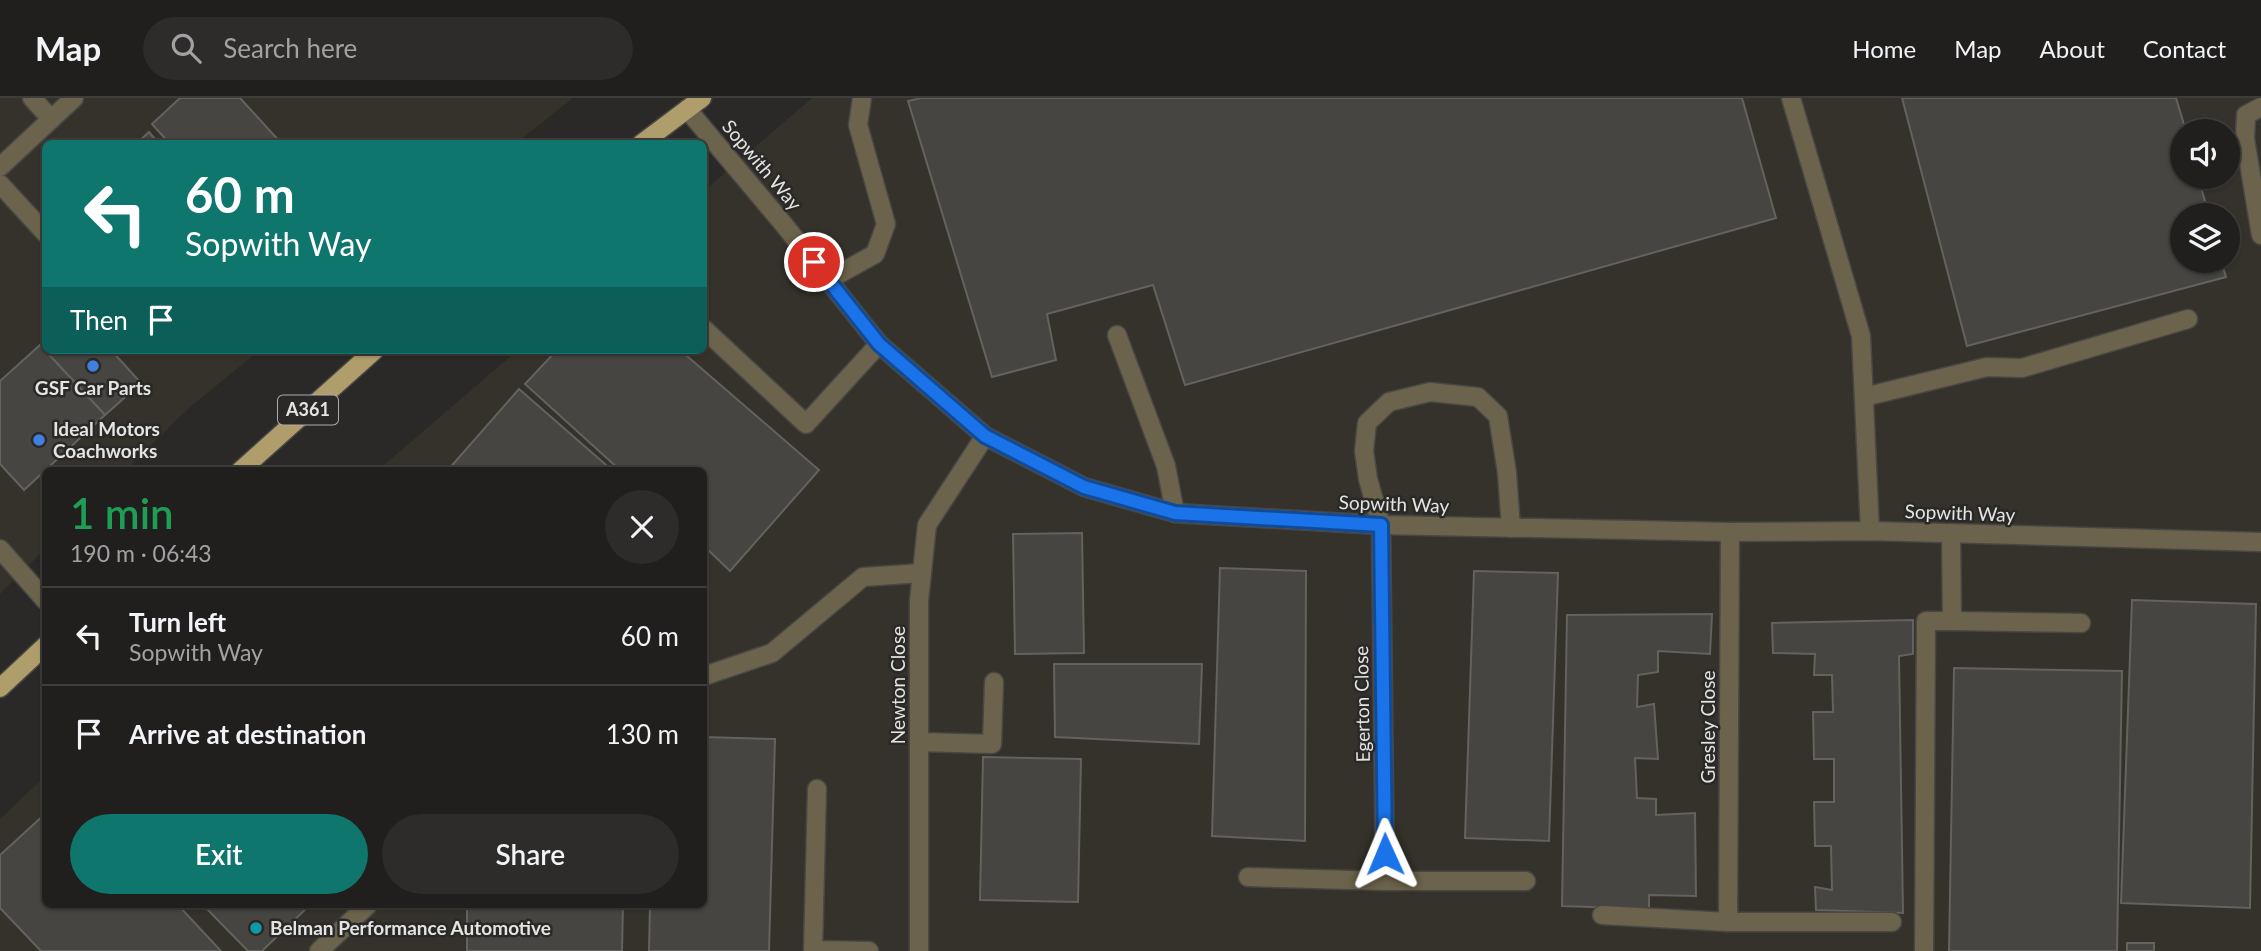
<!DOCTYPE html>
<html lang="en">
<head>
<meta charset="utf-8">
<style>
  body { margin:0; font-family:Lato,sans-serif; background:#2d2c2a; color:#f1f3f6; height:100vh; display:flex; flex-direction:column; font-size:26px; white-space:nowrap }
  * { box-sizing:border-box; margin:0 }
  p { font-size:23px; color:#a2a2a4 }
  .icon { flex:none; width:38px; height:38px; fill:none; stroke:currentColor; stroke-width:2; stroke-linecap:round; stroke-linejoin:round }
  .map { position:relative; flex:1; overflow:hidden }
  .details { position:absolute; left:42px; top:369px; width:665px; height:441px; display:flex; flex-direction:column; background:#201f1d; border-radius:10px; box-shadow:0 2px 5px #0004,0 0 0 2px #3d3d3b }
  .details>* { flex:none }
  .banner { position:absolute; left:42px; top:42px; width:665px; height:214px; border-radius:10px; box-shadow:0 2px 5px #0004,0 0 0 2px #3d3d3b; background:#0f766e; color:#fff; overflow:hidden }
  .buttons { position:absolute; left:2170px; top:21px; display:grid; gap:14px }
  .buttons a { display:grid; place-items:center; width:70px; height:70px; border-radius:50%; background:#201f1d; box-shadow:0 2px 5px #0004,0 0 0 2px #3d3d3b; font-size:35px }
  .pin { position:absolute; display:grid; place-items:center; width:60px; height:60px; color:#fff; margin:-30px; border:4px solid #fff; border-radius:50%; box-shadow:0 2px 7px #0007 }
  .me { position:absolute; width:77px; margin:-38px; rotate:359deg; stroke-linejoin:round; filter:drop-shadow(0 0 5px #0008) }
  .turn { display:flex; align-items:center; gap:24px; height:147px; padding:0 28px; font-size:32px }
  .turn .icon { width:91px; height:91px; stroke-width:2.5 }
  .turn b { display:block; font-size:49px; line-height:60px }
  .then { display:flex; align-items:center; height:66px; padding:0 28px; background:#0003; gap:14px; font-size:26px }
  .round { display:grid; place-items:center; flex:none; width:74px; height:74px; border-radius:37px; background:#2d2c2a }
  .headline { display:flex; align-items:center; justify-content:space-between; height:119px; padding:0 28px }
  h1 { font-size:42px; font-weight:600; line-height:52px; color:#1e9e55 }
  .action { display:flex; gap:14px; margin-top:auto; padding:14px 28px }
  .action a { flex:1; height:80px; border-radius:42px; background:#0f766e; color:#fff; font-size:28px; font-weight:600; line-height:80px; text-align:center }
  .action a+a { background:#2d2c2a; color:#f1f3f6 }
  ul { padding:0; list-style:none }
  li { display:flex; align-items:center; gap:21px; height:98px; padding:0 28px; border-top:2px solid #3d3d3b }
  li div { flex:1 }
  li b { display:block; font-size:26px }
  li em { font-style:normal }
  header { display:flex; align-items:center; gap:42px; box-sizing:border-box; height:98px; padding:0 35px; background:#201f1d; border-bottom:2px solid #3d3d3b }
  header strong { font-size:33px }
  nav { display:flex; gap:38px; margin-inline-start:auto; font-size:24px }
  .search { width:490px; height:63px; background:#2d2c2a; display:flex; align-items:center; gap:18px; box-sizing:border-box; padding:0 24px; border-radius:38px; color:#a2a2a4; font-size:26px }
  .map>svg:first-child { display:block }
</style>
</head>
<body>
<header>
<strong>Map</strong>
<div class="search"><svg class="icon" aria-label="search" viewBox="0 0 24 24"><circle cx="10" cy="10" r="6"/><path d="M15 15l6 6"/></svg>Search here</div>
<nav><a>Home</a><a>Map</a><a>About</a><a>Contact</a></nav>
</header>
<div class="map">
<svg width="2261" height="853" viewBox="0 0 2261 853">
  <rect width="100%" height="100%" fill="#2a2927"/>
  <g fill="#34322a" fill-rule="evenodd">
    <polygon points="0,0 573,0 516,45 46,46 46,252 260,252 190,309 125,373 46,373 45,451 0,496"/>
    <path d="M812,0H2261V853H0V721L45,678L46,807H704V373H377L518,252H704V93ZM2182,33H2228V79H2182ZM2182,117H2228V163H2182Z"/>
  </g>
  <g fill="#464542" stroke="#63625f" stroke-width="2">
    <polygon points="180,0 240,0 282,46 170,46 152,26"/>
    <polygon points="921,0 1742,0 1776,120 1185,287 1153,187 1047,216 1056,262 992,279 908,3"/>
    <polygon points="1902,0 2176,0 2186,33 2182,33 2182,79 2198,79 2209,117 2182,117 2182,163 2221,163 2226,179 1967,248"/>
    <polygon points="149,34 159,46 136,46"/>
    <polygon points="46,241 46,252 111,252 141,285 105,317 40,247"/>
    <polygon points="40,247 105,317 24,392 0,366 0,283"/>
    <polygon points="557,252 680,252 819,372 730,473 704,448 704,373 621,373 525,286"/>
    <polygon points="519,291 613,373 447,373"/>
    <polygon points="1082,435 1084,555 1015,556 1013,436"/>
    <polygon points="1220,470 1306,473 1305,743 1212,738"/>
    <polygon points="1474,473 1558,475 1549,743 1465,740"/>
    <polygon points="2132,502 2256,506 2250,810 2121,805"/>
    <polygon points="1712,516 1710,556 1658,553 1658,574 1638,577 1637,609 1654,606 1658,661 1635,660 1637,700 1656,701 1656,717 1695,715 1696,798 1649,797 1649,811 1562,808 1567,517"/>
    <polygon points="1913,522 1913,556 1899,558 1903,815 1816,812 1815,789 1832,792 1831,748 1815,748 1814,704 1834,704 1834,661 1814,661 1813,614 1833,614 1832,577 1814,577 1815,556 1773,555 1772,525"/>
    <polygon points="1054,566 1202,566 1199,646 1055,639"/>
    <polygon points="1954,570 2122,573 2117,853 1949,853"/>
    <polygon points="704,639 775,641 769,853 649,853 650,807 704,807"/>
    <polygon points="983,659 1081,661 1078,804 980,802"/>
    <polygon points="46,715 46,807 178,807 221,853 41,853 0,810 0,757"/>
    <polygon points="203,807 310,807 262,853 248,853"/>
    <polygon points="467,807 623,807 622,853 467,853"/>
    <rect x="2127" y="845" width="27" height="8"/>
  </g>
  <g fill="none" stroke-linecap="round" stroke-linejoin="round">
    <defs>
      <g id="minor">
        <polyline points="32,0 51,21"/>
        <polyline points="1791,0 1861,238 1870,433"/>
        <polyline points="2261,9 2246,17 2245,41 2261,137"/>
        <polyline points="687,11 785,128 879,246 985,338 1084,389 1175,415 1381,427 1730,434 1870,433 2261,444"/>
        <polyline points="0,69 74,0"/>
        <polyline points="0,86 46,136"/>
        <polyline points="828,182 875,156 886,126 858,27 862,0"/>
        <polyline points="704,231 806,326 879,246"/>
        <polyline points="1117,237 1166,368 1175,415"/>
        <polyline points="1864,299 1987,269 2022,270 2188,221"/>
        <polyline points="1951,435 1952,523 2081,525"/>
        <polyline points="0,451 46,503"/>
        <polyline points="704,578 772,555 863,479 922,475"/>
        <polyline points="919,644 992,646 994,584"/>
        <polyline points="817,691 813,852 869,853"/>
        <polyline points="1248,779 1385,783 1526,783"/>
        <polyline points="1385,783 1381,427 1368,381 1364,353 1367,325 1389,304 1430,294 1478,299 1498,318 1507,375 1511,430"/>
        <polyline points="1602,817 1728,824 1892,824"/>
        <polyline points="1728,824 1730,434"/>
        <polyline points="319,853 368,807"/>
        <polyline points="919,853 919,503 927,427 985,338"/>
        <polyline points="1924,853 1926,523 1952,523"/>
      </g>
      <g id="major">
        <polyline points="641,46 702,0"/>
        <polyline points="240,373 375,252"/>
        <polyline points="0,590 46,547"/>
      </g>
    </defs>
    <use href="#minor" stroke="#484745" stroke-width="21"/>
    <use href="#major" stroke="#484745" stroke-width="21"/>
    <use href="#minor" stroke="#6c634c" stroke-width="18"/>
    <use href="#major" stroke="#af9d6b" stroke-width="18"/>
  </g>
  <g fill="none" stroke-linecap="round" stroke-linejoin="round">
    <defs>
      <polyline id="route" points="814,164 879,246 985,338 1084,389 1175,415 1381,427 1385,756"/>
    </defs>
    <use href="#route" stroke="#114b97" stroke-width="18"/>
    <use href="#route" stroke="#1a73e8" stroke-width="12"/>
  </g>
  <g fill="#3f7fe0" stroke="#2a2927" stroke-width="2.5">
    <circle cx="93" cy="268" r="7"/>
    <circle cx="39" cy="342" r="7"/>
  </g>
  <circle fill="#0f9aa8" stroke="#2a2927" stroke-width="2.5" cx="256" cy="830" r="7"/>
  <g text-anchor="middle" stroke-width="5" stroke-linejoin="round" paint-order="stroke">
    <rect fill="#2a2927" stroke="#acacaa" stroke-width="2" x="278" y="297.5" width="60" height="29" rx="5"/>
    <g font-size="18" font-weight="bold" fill="#e4e4e2">
      <text x="308" y="318">A361</text>
    </g>
    <g font-size="19" fill="#e4e4e2" stroke="#2a2927">
      <text transform="translate(762 67) rotate(50)" y="7">Sopwith Way</text>
      <text transform="translate(1394 406) rotate(2)" y="7">Sopwith Way</text>
      <text transform="translate(1960 415) rotate(2)" y="7">Sopwith Way</text>
      <text transform="translate(898 587) rotate(-90)" y="7">Newton Close</text>
      <text transform="translate(1362 606) rotate(-91)" y="7">Egerton Close</text>
      <text transform="translate(1708 629) rotate(-90)" y="7">Gresley Close</text>
    </g>
    <g font-size="19" font-weight="bold" fill="#e4e4e2" stroke="#2a2927" text-anchor="start">
      <text x="93" y="297" text-anchor="middle">GSF Car Parts</text>
      <text x="53" y="338">Ideal Motors<tspan x="53" dy="22">Coachworks</tspan></text>
      <text x="270" y="837">Belman Performance Automotive</text>
    </g>
  </g>
</svg>
<div class="buttons">
<a><svg class="icon" aria-label="sound" viewBox="0 0 24 24"><path d="M4 9h4l5-4v14l-5-4H4zM17 9q2 3 0 6"/></svg></a>
<a><svg class="icon" aria-label="layers" viewBox="0 0 24 24"><path d="M12 4l9 5-9 5-9-5zM3 14l9 5 9-5"/></svg></a>
</div>
<div class="pin" style="left:814px;top:164px;background:#d93025"><svg class="icon" aria-label="arrive" viewBox="0 0 24 24"><path d="M6 21V4h12l-3 4 3 4H6"/></svg></div>
<svg class="me" style="left:1385px;top:756px" viewBox="-20 -20 40 40"><path d="M0-17L14 15 0 8-14 15z" fill="#1a73e8" stroke="#fff" stroke-width="4"/></svg>
<div class="banner">
<div class="turn"><svg class="icon" aria-label="left" viewBox="0 0 24 24"><path d="M17 20v-9H6M10 6l-5 5 5 5"/></svg><div><b>60 m</b>Sopwith Way</div></div>
<div class="then">Then<svg class="icon" aria-label="arrive" viewBox="0 0 24 24"><path d="M6 21V4h12l-3 4 3 4H6"/></svg></div>
</div>
<section class="details">
<div class="headline"><div><h1>1 min</h1><p>190 m · 06:43</p></div><a class="round"><svg class="icon" aria-label="close" viewBox="0 0 24 24"><path d="M6 6l12 12M18 6L6 18"/></svg></a></div>
<ul>
<li><svg class="icon" aria-label="left" viewBox="0 0 24 24"><path d="M17 20v-9H6M10 6l-5 5 5 5"/></svg><div><b>Turn left</b><p>Sopwith Way</p></div><em>60 m</em></li>
<li><svg class="icon" aria-label="arrive" viewBox="0 0 24 24"><path d="M6 21V4h12l-3 4 3 4H6"/></svg><div><b>Arrive at destination</b></div><em>130 m</em></li>
</ul>
<div class="action"><a>Exit</a><a>Share</a></div>
</section>
</div>
</body>
</html>
